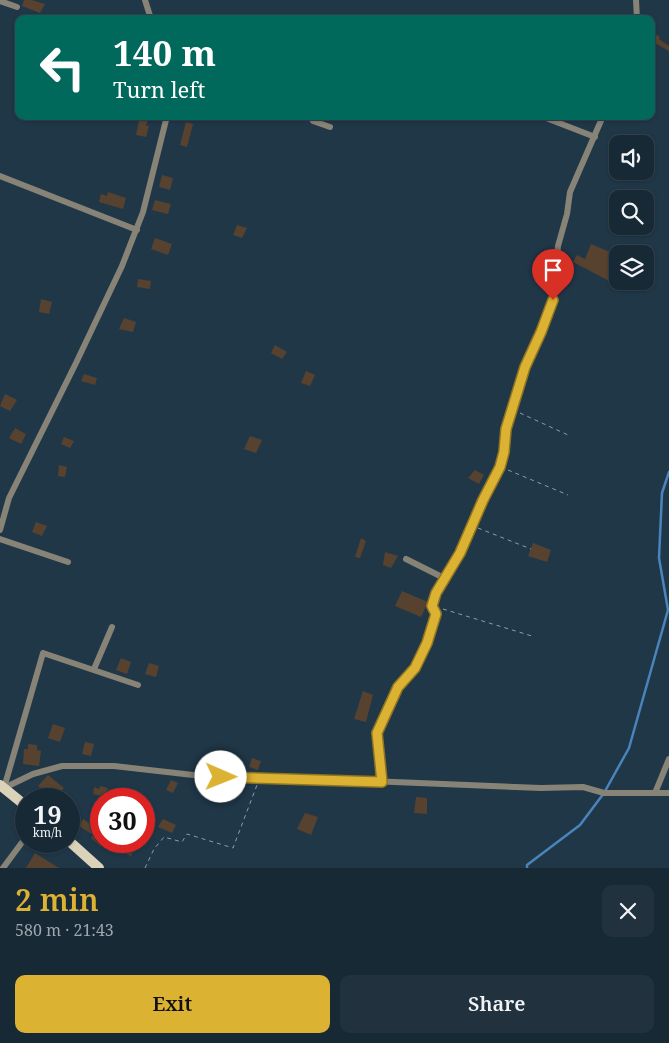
<!DOCTYPE html>
<html lang="en">
<head>
<meta charset="utf-8">
<style>
  body { margin:0; font-family:"Noto Serif",serif; background:#21313e; color:#f1f3f6; height:100vh; display:flex; flex-direction:column; font-size:19px; white-space:nowrap }
  * { box-sizing:border-box; margin:0 }
  p { font-size:16px; color:#9fa6ad }
  .icon { flex:none; width:28px; height:28px; fill:none; stroke:currentColor; stroke-width:2; stroke-linecap:round; stroke-linejoin:round }
  .map { position:relative; height:868px; overflow:hidden }
  .sheet { display:flex; flex-direction:column; background:#182936; flex:1 }
  .sheet>* { flex:none }
  .top-card { position:absolute; left:15px; top:15px; width:640px; height:105px; border-radius:10px; box-shadow:0 1px 4px #0004,0 0 0 1px #364551; background:#00695c; color:#fff; overflow:hidden }
  .controls { position:absolute; left:609px; top:135px; display:grid; gap:10px }
  .controls a { display:grid; place-items:center; width:45px; height:45px; border-radius:10px; background:#182936; box-shadow:0 1px 4px #0004,0 0 0 1px #364551; font-size:25px }
  .speed { position:absolute; left:15px; top:788px; display:flex; gap:10px; font-size:25px; font-weight:700; text-align:center }
  .speed>* { display:grid; place-content:center; width:65px; height:65px; border-radius:50%; background:#182936; box-shadow:0 1px 4px #0004,0 0 0 1px #364551; line-height:1 }
  .speed small { font-size:12px; font-weight:400 }
  .speed .limit { border:8px solid #d22; background:#fff; color:#111 }
  .pin { position:absolute; display:grid; place-items:center; width:42px; height:42px; color:#fff; margin:-51px -21px; border-radius:50% 50% 50% 0; rotate:-45deg; box-shadow:0 0 5px #0007 }
  .pin .icon { rotate:45deg }
  .me { position:absolute; width:55px; margin:-28px; rotate:91deg; stroke-linejoin:round; filter:drop-shadow(0 0 4px #0008) }
  .turn { display:flex; align-items:center; gap:18px; height:105px; padding:0 15px; font-size:22px }
  .turn .icon { width:65px; height:65px; stroke-width:2.5 }
  .turn b { display:block; font-size:35px; line-height:42px }
  .round { display:grid; place-items:center; flex:none; width:52px; height:52px; border-radius:10px; background:#21313e }
  .overview { display:flex; align-items:center; justify-content:space-between; height:85px; padding:0 15px }
  h1 { font-size:30px; font-weight:600; line-height:38px; color:#dcb233 }
  .primary-button { display:flex; gap:10px; margin-top:auto; padding:10px 15px }
  .primary-button a { flex:1; height:58px; border-radius:10px; background:#dcb233; color:#111; font-size:20px; font-weight:600; line-height:58px; text-align:center }
  .primary-button a+a { background:#21313e; color:#f1f3f6 }
  .map>svg:first-child { display:block }
</style>
</head>
<body>
<div class="map">
<svg width="669" height="868" viewBox="0 0 669 868">
  <rect width="100%" height="100%" fill="#203748"/>
  <g fill="none" stroke-linecap="round" stroke-linejoin="round">
    <polyline stroke="#4a84bc" stroke-width="2.5" points="527,868 527,865 580,825 604,793 629,748 668,610 659,558 662,493 669,472"/>
  </g>
  <g fill="#57422f">
    <polygon points="24,0 32,0 45,4 40,13 22,6"/>
    <polygon points="651,31 660,37 659,39 669,46 669,51 651,41"/>
    <polygon points="140,116 149,116 146,126 149,126 146,137 136,135"/>
    <polygon points="186,122 193,124 187,147 180,145"/>
    <polygon points="162,175 173,178 170,190 159,187"/>
    <polygon points="108,192 126,198 123,209 99,202 101,194 107,196"/>
    <polygon points="155,200 171,204 168,214 152,210"/>
    <polygon points="237,225 247,228 242,238 233,235"/>
    <polygon points="155,238 172,244 168,255 151,249"/>
    <polygon points="591,244 617,255 609,270 618,275 615,284 573,262 577,255 585,259"/>
    <polygon points="138,279 151,281 150,289 137,287"/>
    <polygon points="41,299 52,302 49,314 39,312"/>
    <polygon points="124,318 136,322 133,332 119,329"/>
    <polygon points="275,345 287,352 282,359 271,353"/>
    <polygon points="306,371 315,375 310,386 301,383"/>
    <polygon points="84,374 97,378 95,385 81,381"/>
    <polygon points="5,394 17,400 10,411 0,406"/>
    <polygon points="15,428 26,434 21,444 9,438"/>
    <polygon points="250,436 262,440 256,453 244,449"/>
    <polygon points="64,437 74,441 70,448 61,444"/>
    <polygon points="59,465 67,467 65,477 58,476"/>
    <polygon points="475,470 484,475 479,484 468,478"/>
    <polygon points="36,522 47,526 42,536 32,532"/>
    <polygon points="361,538 366,541 360,558 355,557"/>
    <polygon points="533,543 551,550 547,562 528,556"/>
    <polygon points="385,552 398,556 391,568 383,565"/>
    <polygon points="402,591 428,602 421,617 395,606"/>
    <polygon points="121,658 131,662 127,674 116,670"/>
    <polygon points="149,663 159,666 156,677 145,674"/>
    <polygon points="363,691 373,695 366,722 354,719"/>
    <polygon points="53,724 65,728 60,742 48,738"/>
    <polygon points="85,742 94,744 91,756 82,754"/>
    <polygon points="28,744 37,745 37,750 41,751 39,766 23,764 24,749 28,749"/>
    <polygon points="229,755 238,758 234,769 225,765"/>
    <polygon points="252,758 261,761 258,770 249,767"/>
    <polygon points="48,775 64,788 55,799 38,786"/>
    <polygon points="171,780 178,783 173,793 166,790"/>
    <polygon points="100,786 108,788 107,791 111,792 109,798 93,794 94,787 99,789"/>
    <polygon points="416,797 427,798 427,814 414,813"/>
    <polygon points="305,813 318,817 311,835 297,829"/>
    <polygon points="83,819 101,831 101,847 91,838 93,835 79,826"/>
    <polygon points="163,819 176,825 172,833 158,827"/>
    <polygon points="121,841 137,841 131,856 117,850"/>
    <polygon points="35,853 59,868 26,868"/>
  </g>
  <g fill="none" stroke-linecap="round" stroke-linejoin="round">
    <g stroke="#8b9dab" stroke-width="1" stroke-dasharray="4 4" stroke-linecap="butt">
      <polyline points="520,413 568,435"/>
      <polyline points="508,470 568,495"/>
      <polyline points="478,528 531,549"/>
      <polyline points="443,609 532,636"/>
      <polyline points="145,868 154,849 164,837 182,842 187,834 233,848 257,785"/>
    </g>
    <g stroke="#878377" stroke-width="6">
      <polyline points="145,0 151,19"/>
      <polyline points="636,0 637,19"/>
      <polyline points="0,1 17,7"/>
      <polyline points="310,116 313,121 330,127"/>
      <polyline points="541,116 595,137"/>
      <polyline points="0,176 137,230"/>
      <polyline points="0,530 9,498 76,363 122,266 143,212 167,116"/>
      <polyline points="0,539 68,562"/>
      <polyline points="406,559 444,578"/>
      <polyline points="94,669 112,627"/>
      <polyline points="382,782 377,733 398,687 415,668 427,643 436,614 432,606 437,593 460,553 483,500 500,467 504,452 506,429 525,367 553,300 558,246 567,214 570,192 603,116"/>
      <polyline points="4,788 33,774 62,766 114,766 202,776 297,778 541,788 583,787 604,793 669,793"/>
      <polyline points="4,788 43,653 138,685"/>
      <polyline points="655,793 669,759"/>
      <polyline points="3,868 26,837"/>
    </g>
    <g stroke="#dbd3b9" stroke-width="10">
      <polyline points="0,785 26,806"/>
      <polyline points="69,841 99,868"/>
    </g>
  </g>
  <g fill="none" stroke-linecap="round" stroke-linejoin="round">
    <defs>
      <polyline id="route" points="221,777 382,782 377,733 398,687 415,668 427,643 436,614 432,606 436,593 460,553 483,500 500,467 504,452 506,429 525,367 541,332 553,300"/>
    </defs>
    <use href="#route" stroke="#8f7421" stroke-width="12"/>
    <use href="#route" stroke="#dcb233" stroke-width="9"/>
  </g>
</svg>
<div class="controls">
<a><svg class="icon" aria-label="sound" viewBox="0 0 24 24"><path d="M4 9h4l5-4v14l-5-4H4zM17 9q2 3 0 6"/></svg></a>
<a><svg class="icon" aria-label="search" viewBox="0 0 24 24"><circle cx="10" cy="10" r="6"/><path d="M15 15l6 6"/></svg></a>
<a><svg class="icon" aria-label="layers" viewBox="0 0 24 24"><path d="M12 4l9 5-9 5-9-5zM3 14l9 5 9-5"/></svg></a>
</div>
<div class="speed"><div>19<small>km/h</small></div><div class="limit">30</div></div>
<div class="pin" style="left:553px;top:300px;background:#d93025"><svg class="icon" aria-label="arrive" viewBox="0 0 24 24"><path d="M6 21V4h12l-3 4 3 4H6"/></svg></div>
<svg class="me" style="left:221px;top:777px" viewBox="-20 -20 40 40"><circle r="19" fill="#fff"/><path d="M0-13L10 11 0 6-10 11z" fill="#dcb233"/></svg>
<div class="top-card">
<div class="turn"><svg class="icon" aria-label="left" viewBox="0 0 24 24"><path d="M17 20v-9H6M10 6l-5 5 5 5"/></svg><div><b>140 m</b>Turn left</div></div>
</div>
</div>
<section class="sheet">
<div class="overview"><div><h1>2 min</h1><p>580 m · 21:43</p></div><a class="round"><svg class="icon" aria-label="close" viewBox="0 0 24 24"><path d="M6 6l12 12M18 6L6 18"/></svg></a></div>
<div class="primary-button"><a>Exit</a><a>Share</a></div>
</section>
</body>
</html>
